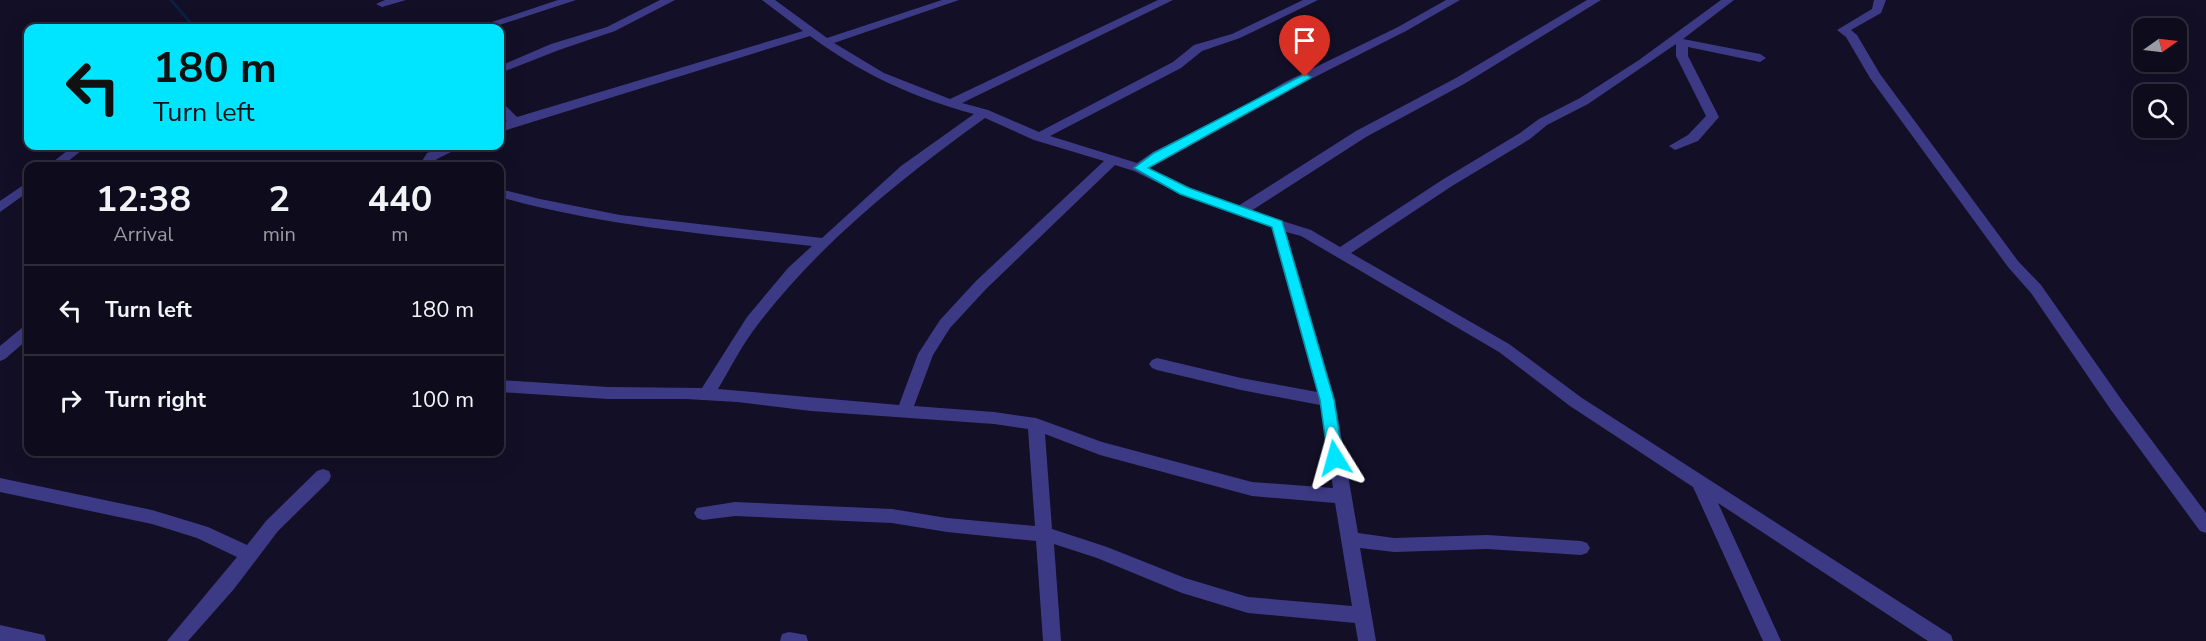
<!DOCTYPE html>
<html lang="en">
<head>
<meta charset="utf-8">
<style>
  body { margin:0; font-family:"Nunito Sans",sans-serif; background:#1c1929; color:#f1f3f6; height:100vh; display:flex; flex-direction:column; font-size:22px; white-space:nowrap }
  * { box-sizing:border-box; margin:0 }
  p { font-size:20px; color:#9b9ba3 }
  .icon { flex:none; width:33px; height:33px; fill:none; stroke:currentColor; stroke-width:2; stroke-linecap:round; stroke-linejoin:round }
  .map { position:relative; flex:1; overflow:hidden }
  .side { position:absolute; left:24px; top:162px; width:480px; height:294px; display:flex; flex-direction:column; background:#0e0b1c; border-radius:12px; box-shadow:0 6px 24px #0002,0 0 0 2px #2e2b3b }
  .side>* { flex:none }
  .hud { position:absolute; left:24px; top:24px; width:480px; height:126px; border-radius:12px; box-shadow:0 6px 24px #0002,0 0 0 2px #2e2b3b; background:#00e5ff; color:#111; overflow:hidden }
  .needle { width:39px; rotate:76deg }
  .fabs { position:absolute; left:2133px; top:18px; display:grid; gap:12px }
  .fabs a { display:grid; place-items:center; width:54px; height:54px; border-radius:12px; background:#0e0b1c; box-shadow:0 6px 24px #0002,0 0 0 2px #2e2b3b; font-size:30px }
  .pin { position:absolute; display:grid; place-items:center; width:51px; height:51px; color:#fff; margin:-62px -26px; border-radius:50% 50% 50% 0; rotate:-45deg; box-shadow:0 0 6px #0007 }
  .pin .icon { rotate:45deg }
  .me { position:absolute; width:66px; margin:-33px; rotate:352deg; stroke-linejoin:round; filter:drop-shadow(0 0 4px #0008) }
  .turn { display:flex; align-items:center; gap:21px; height:126px; padding:0 30px; font-size:27px }
  .turn .icon { width:78px; height:78px; stroke-width:2.5 }
  .turn b { display:block; font-size:42px; line-height:51px }
  .eta { display:flex; justify-content:space-evenly; align-items:center; height:102px; text-align:center }
  .eta b { font-size:36px; font-weight:700; line-height:42px }
  ul { padding:0; list-style:none }
  li { display:flex; align-items:center; gap:18px; height:90px; padding:0 30px; border-top:2px solid #2e2b3b }
  li div { flex:1 }
  li b { display:block; font-size:22px }
  li em { font-style:normal }
  .map>svg:first-child { display:block }
</style>
</head>
<body>
<div class="map">
<svg width="2206" height="641" viewBox="0 0 2206 641">
  <rect width="100%" height="100%" fill="#130f26"/>
  <g fill="none" stroke-linecap="round" stroke-linejoin="round">
    <polyline stroke="#0a1f44" stroke-width="3" points="171,0 195,28"/>
    <g fill="#3d3a85" fill-rule="evenodd">
      <polygon points="385,0 406,0 382,7 376,4"/>
      <polygon points="558,0 576,0 490,28 474,28"/>
      <polygon points="660,0 675,0 615,31 559,50 500,73 500,66 551,44 607,27"/>
      <path d="M762,0H775L827,38L942,0H959L834,43L884,73L950,99L1158,0H1173L962,103L988,110L1039,132L1173,62L1194,45L1232,34L1303,0H1318L1240,38L1202,51L1181,68L1050,136L1137,163L1153,152L1237,110L1285,82L1398,27L1446,0H1460L1406,31L1293,88L1149,168L1190,188L1238,206L1356,131L1456,78L1587,0H1601L1464,84L1366,137L1251,211L1311,230L1340,247L1442,180L1520,133L1539,119L1580,98L1639,60L1721,0H1734L1683,39L1760,54L1766,58L1760,62L1688,47V56L1719,117L1698,141L1675,150L1669,146L1688,135L1706,116L1676,56V44L1588,104L1547,125L1530,139L1452,186L1351,253L1509,344L1582,398L1951,635L1953,641H1928L1718,503L1781,641H1763L1693,487L1570,406L1499,352L1301,236L1286,232L1335,400L1358,533L1394,538L1487,535L1581,541L1587,543L1590,548L1587,553L1581,555L1487,549L1394,552L1360,548L1376,641H1358L1355,623L1248,613L1182,593L1097,558L1054,544L1061,641H1043L1036,541L947,532L892,523L735,516L703,520L697,518L694,513L697,508L735,502L892,509L947,518L1035,526L1028,429L994,424L811,411L737,402L686,399H608L500,392V380L608,387L702,388L747,317L788,268L812,246C707,234 602,226 500,197V189L540,199L620,215L822,238L901,166L974,114C914,98 860,73 810,36L500,132V124L507,121L500,114V103L504,104L517,117L803,31ZM985,118L1034,140L1104,161L976,281L940,320L918,354L899,405L718,389C731,367 743,343 759,323C821,242 903,177 985,118ZM1115,165L1134,171L1180,194L1271,227L1317,392L1241,378L1157,358L1152,360L1149,364L1152,368L1157,370L1241,390L1320,405L1333,488L1252,482L1102,442L1036,418L994,412L914,406L933,355L950,328L986,289ZM1045,434L1100,455L1252,496L1335,503L1352,606L1248,597L1185,578L1107,547L1052,529Z"/>
      <polygon points="1874,0 1886,0 1881,13 1851,30 1857,35 1880,74 2018,261 2041,285 2123,402 2206,513 2206,533 2200,531 2111,410 2031,293 2008,267 1870,78 1846,37 1837,30 1872,9"/>
      <polygon points="73,146 87,146 62,166 48,166"/>
      <polygon points="447,146 463,146 437,159 431,166 419,166 427,153"/>
      <polygon points="28,182 28,192 0,212 0,201"/>
      <polygon points="28,326 28,339 5,359 0,361 0,346 23,327"/>
      <polygon points="323,469 329,471 331,476 329,481 278,531 234,589 188,641 167,641 237,557 197,538 152,524 0,492 0,478 152,510 208,527 247,545 266,521 317,471"/>
      <polygon points="0,625 44,635 46,641 0,641"/>
      <polygon points="789,632 806,635 808,641 780,641 782,634"/>
    </g>
  </g>
  <polygon fill="#00e5ff" stroke="#0095a6" stroke-width="1.5" points="1305,74 1311,77 1309,79 1148,168 1189,188 1282,221 1334,400 1343,458 1341,462 1330,462 1328,458 1320,400 1272,227 1180,194 1134,168 1154,153"/>
</svg>
<div class="fabs">
<a><svg class="needle" viewBox="-14 -14 28 28"><path d="M0-13l5 13h-10z" fill="#e53935"/><path d="M0 13l5-13h-10z" fill="#9b9ba3"/></svg></a>
<a><svg class="icon" aria-label="search" viewBox="0 0 24 24"><circle cx="10" cy="10" r="6"/><path d="M15 15l6 6"/></svg></a>
</div>
<div class="pin" style="left:1305px;top:77px;background:#d93025"><svg class="icon" aria-label="arrive" viewBox="0 0 24 24"><path d="M6 21V4h12l-3 4 3 4H6"/></svg></div>
<svg class="me" style="left:1335px;top:458px" viewBox="-20 -20 40 40"><path d="M0-17L14 15 0 8-14 15z" fill="#00e5ff" stroke="#fff" stroke-width="4"/></svg>
<div class="hud">
<div class="turn"><svg class="icon" aria-label="left" viewBox="0 0 24 24"><path d="M17 20v-9H6M10 6l-5 5 5 5"/></svg><div><b>180 m</b>Turn left</div></div>
</div>
<section class="side">
<div class="eta">
<div><b>12:38</b><p>Arrival</p></div>
<div><b>2</b><p>min</p></div>
<div><b>440</b><p>m</p></div>
</div>
<ul>
<li><svg class="icon" aria-label="left" viewBox="0 0 24 24"><path d="M17 20v-9H6M10 6l-5 5 5 5"/></svg><div><b>Turn left</b></div><em>180 m</em></li>
<li><svg class="icon" aria-label="right" viewBox="0 0 24 24"><path d="M7 20v-9h11M14 6l5 5-5 5"/></svg><div><b>Turn right</b></div><em>100 m</em></li>
</ul>
</section>
</div>
</body>
</html>
